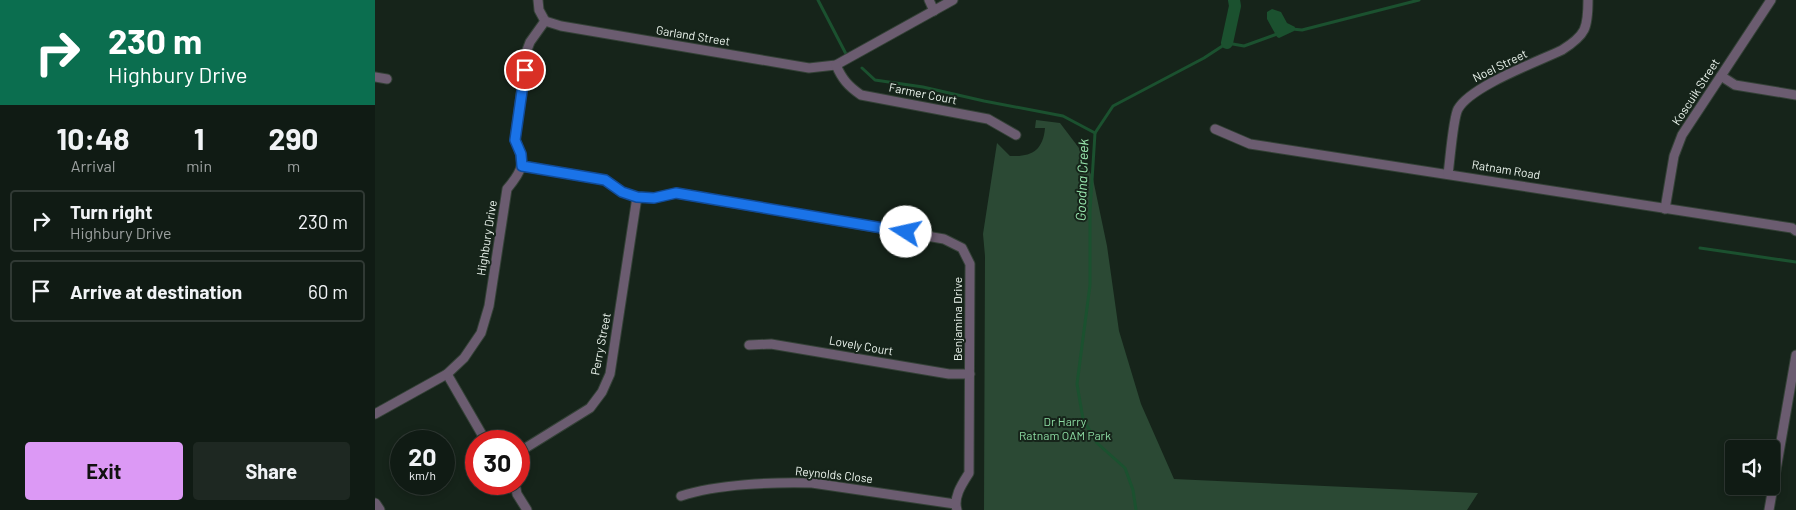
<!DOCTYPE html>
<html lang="en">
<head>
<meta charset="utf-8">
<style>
  body { margin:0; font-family:Barlow,sans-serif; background:#1e2822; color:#f1f3f6; height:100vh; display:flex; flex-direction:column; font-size:19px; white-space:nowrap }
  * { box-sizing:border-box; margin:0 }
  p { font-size:16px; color:#9ca1a0 }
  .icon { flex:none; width:28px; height:28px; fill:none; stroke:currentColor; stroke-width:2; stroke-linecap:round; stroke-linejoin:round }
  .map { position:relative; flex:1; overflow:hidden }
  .drawer { display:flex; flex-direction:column; background:#101b14; width:375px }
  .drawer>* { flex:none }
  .hud { background:#0b6e4f; color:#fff; overflow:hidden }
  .buttons { position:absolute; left:1350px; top:440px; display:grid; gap:10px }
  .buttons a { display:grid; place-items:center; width:55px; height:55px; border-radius:5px; background:#101b14; box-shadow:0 2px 8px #0003,0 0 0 1px #303934; font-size:25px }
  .speed { position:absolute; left:15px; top:430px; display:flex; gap:10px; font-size:25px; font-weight:700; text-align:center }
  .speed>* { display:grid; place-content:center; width:65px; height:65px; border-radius:50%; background:#101b14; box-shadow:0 2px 8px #0003,0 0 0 1px #303934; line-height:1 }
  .speed small { font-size:12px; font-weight:400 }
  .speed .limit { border:8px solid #d22; background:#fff; color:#111 }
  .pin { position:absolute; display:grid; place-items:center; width:42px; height:42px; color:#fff; margin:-21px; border:2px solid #fff; border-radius:50%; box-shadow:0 1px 5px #0007 }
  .me { position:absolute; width:55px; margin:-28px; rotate:280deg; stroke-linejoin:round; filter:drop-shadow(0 0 4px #0008) }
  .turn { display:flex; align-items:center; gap:18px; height:105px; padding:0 25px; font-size:22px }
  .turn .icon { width:65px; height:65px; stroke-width:2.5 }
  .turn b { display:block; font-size:35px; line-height:42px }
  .eta { display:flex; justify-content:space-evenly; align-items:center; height:85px; text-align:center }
  .eta b { font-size:30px; font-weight:700; line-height:35px }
  .action { display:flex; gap:10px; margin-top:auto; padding:10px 25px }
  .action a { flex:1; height:58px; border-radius:5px; background:#dc99f5; color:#111; font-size:20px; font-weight:700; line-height:58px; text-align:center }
  .action a+a { background:#1e2822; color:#f1f3f6 }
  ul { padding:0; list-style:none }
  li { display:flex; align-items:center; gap:15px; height:62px; margin:0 10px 8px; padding:0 15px; border:2px solid #303934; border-radius:5px }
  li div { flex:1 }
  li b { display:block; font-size:19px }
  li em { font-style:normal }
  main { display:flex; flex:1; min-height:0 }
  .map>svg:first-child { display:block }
</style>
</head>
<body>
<main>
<section class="drawer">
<div class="hud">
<div class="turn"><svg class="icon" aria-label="right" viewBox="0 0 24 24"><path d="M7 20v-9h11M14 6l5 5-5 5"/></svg><div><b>230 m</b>Highbury Drive</div></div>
</div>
<div class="eta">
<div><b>10:48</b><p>Arrival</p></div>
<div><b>1</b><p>min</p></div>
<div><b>290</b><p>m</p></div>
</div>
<ul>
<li><svg class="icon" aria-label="right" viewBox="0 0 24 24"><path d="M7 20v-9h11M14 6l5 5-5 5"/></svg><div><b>Turn right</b><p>Highbury Drive</p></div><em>230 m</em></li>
<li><svg class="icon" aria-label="arrive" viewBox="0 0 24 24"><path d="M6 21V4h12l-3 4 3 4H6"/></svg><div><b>Arrive at destination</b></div><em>60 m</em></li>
</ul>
<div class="action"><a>Exit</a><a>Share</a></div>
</section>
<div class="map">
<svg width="1421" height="510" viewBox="0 0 1421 510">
  <rect width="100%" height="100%" fill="#16241a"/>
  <path fill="#2b4934" d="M661,120L685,123L704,148L718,179L732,246L744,331L766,404L799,479L1103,493L1092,510H609L610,256L608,234L622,143L635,156C656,157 668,151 670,128H660Z"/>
  <polygon fill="#1b512f" points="897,9 906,12 912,23 920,27 919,31 904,38 902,37 892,19 892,12"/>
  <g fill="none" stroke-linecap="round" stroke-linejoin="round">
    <g stroke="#1b512f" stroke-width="3">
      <polyline points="443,0 471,54"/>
      <polyline points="917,29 927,30 1044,0"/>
      <polyline points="487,68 500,80 548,87 609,101 688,116 720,133"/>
      <polyline points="1325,248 1421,262"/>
      <polyline points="761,510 758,490 750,468 722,443 708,419 702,384 715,285 715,212 720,133 738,106 829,58 852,43 869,46 902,34"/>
    </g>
    <polyline stroke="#1b512f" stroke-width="12" points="852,43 860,6 859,0"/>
    <defs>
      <g id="minor">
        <polyline points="163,0 164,10 170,21"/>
        <polyline points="554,0 559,11"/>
        <polyline points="170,21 186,26 434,68 461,65 578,0"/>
        <path d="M461,65C467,79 473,86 486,95L613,119L641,135"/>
        <polyline points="1346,76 1360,85 1421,95"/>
        <polyline points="0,77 12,79"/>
        <polyline points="840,129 875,144 1417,228 1421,231"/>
        <path d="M147,166L230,180L247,192L262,197L279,198L301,193L569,239L587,248L595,264L594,473C587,484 578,497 582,510"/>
        <path d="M1073,174C1075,161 1078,118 1083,109C1096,86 1162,62 1187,50C1211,35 1213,28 1213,0"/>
        <polyline points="1290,209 1299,156 1307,135 1396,0"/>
        <polyline points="374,345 396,344 574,374 595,374"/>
        <polyline points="72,374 109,438 115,441"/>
        <path d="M0,414L72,374L89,358L106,333L114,306L132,189C148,170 151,163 140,140L152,50L155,42L170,21"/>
        <polyline points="144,452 215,408 227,392 235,374 262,197"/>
        <polyline points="140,484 142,494 152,510"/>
        <path d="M306,496C343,484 398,482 437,483L580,504"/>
        <polyline points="1394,510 1421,355"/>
      </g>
      <polyline id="tertiary" points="0,504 4,510"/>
    </defs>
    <use href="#minor" stroke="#344137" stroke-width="11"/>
    <use href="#tertiary" stroke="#344137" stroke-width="13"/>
    <use href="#minor" stroke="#6b5c70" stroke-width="9"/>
    <use href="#tertiary" stroke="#6b5c70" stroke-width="11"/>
  </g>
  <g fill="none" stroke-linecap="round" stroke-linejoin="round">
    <defs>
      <polyline id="route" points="150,70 140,140 146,154 147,166 230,180 247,192 262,197 279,198 301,193 531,232"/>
    </defs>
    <use href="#route" stroke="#114b97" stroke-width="12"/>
    <use href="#route" stroke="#1a73e8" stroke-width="9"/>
  </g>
  <g text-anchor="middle" stroke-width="4" stroke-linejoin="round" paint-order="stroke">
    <g font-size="12" fill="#eaf3ec" stroke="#16241a">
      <text transform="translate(318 36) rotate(9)" y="4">Garland Street</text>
      <text transform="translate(1125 66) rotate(-26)" y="4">Noel Street</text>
      <text transform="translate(1321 92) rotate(-57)" y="4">Koscuik Street</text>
      <text transform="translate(548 94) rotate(11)" y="4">Farmer Court</text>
      <text transform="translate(1131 170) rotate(9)" y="4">Ratnam Road</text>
      <text transform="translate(112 238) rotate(-81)" y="4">Highbury Drive</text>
      <text transform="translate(583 319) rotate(-90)" y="4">Benjamina Drive</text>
      <text transform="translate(226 344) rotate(-79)" y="4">Perry Street</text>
      <text transform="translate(486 346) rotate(10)" y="4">Lovely Court</text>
      <text transform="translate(459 475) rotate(6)" y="4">Reynolds Close</text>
    </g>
    <g font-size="12" fill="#8cdba2" stroke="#16241a">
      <text x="690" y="426">Dr Harry<tspan x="690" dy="14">Ratnam OAM Park</tspan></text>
    </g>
    <g font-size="14" font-style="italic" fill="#9ae9b0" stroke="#16241a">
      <text transform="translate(707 180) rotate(-88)" y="5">Goodna Creek</text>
    </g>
  </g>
</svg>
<div class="buttons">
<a><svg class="icon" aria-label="sound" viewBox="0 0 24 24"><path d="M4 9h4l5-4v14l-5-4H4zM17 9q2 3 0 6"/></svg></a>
</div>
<div class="speed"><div>20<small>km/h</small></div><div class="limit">30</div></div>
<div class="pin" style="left:150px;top:70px;background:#d93025"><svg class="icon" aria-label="arrive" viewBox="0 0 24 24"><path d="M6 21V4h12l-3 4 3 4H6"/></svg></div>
<svg class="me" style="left:531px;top:232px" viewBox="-20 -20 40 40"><circle r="19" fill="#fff"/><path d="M0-13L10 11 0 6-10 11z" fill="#1a73e8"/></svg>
</div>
</main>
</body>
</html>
